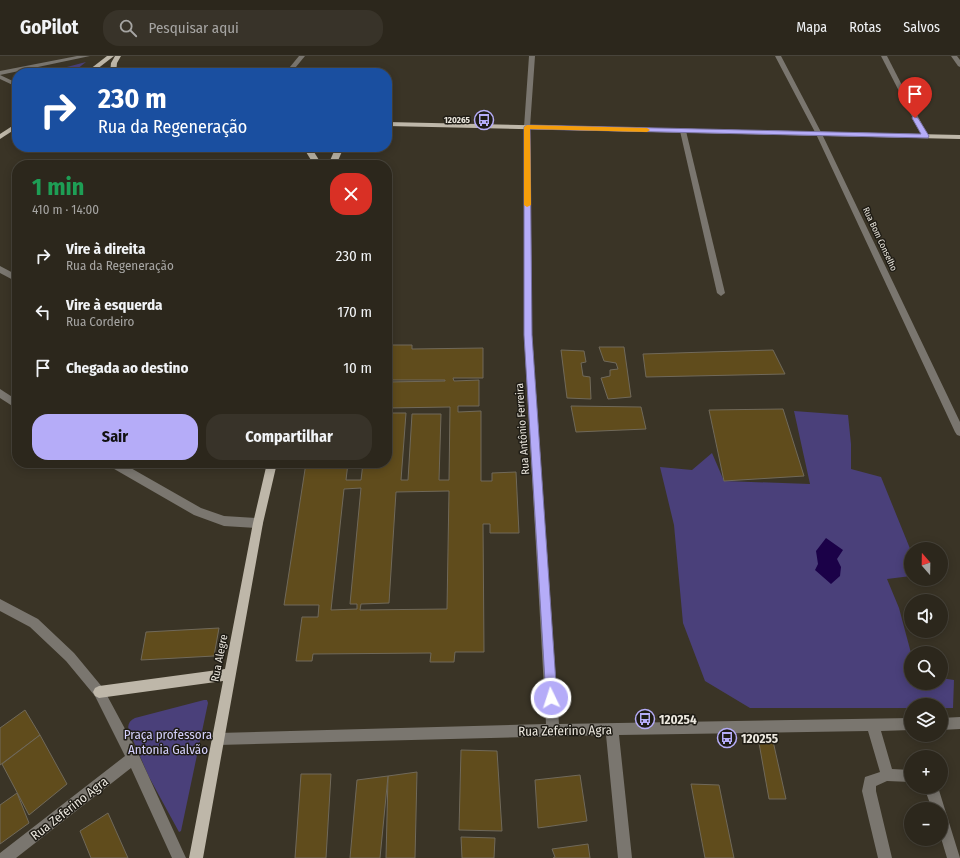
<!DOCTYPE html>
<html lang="pt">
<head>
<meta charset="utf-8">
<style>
  body { margin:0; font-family:"Fira Sans Condensed",sans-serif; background:#383329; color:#f1f3f6; height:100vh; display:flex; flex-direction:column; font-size:15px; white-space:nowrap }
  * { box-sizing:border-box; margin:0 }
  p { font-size:13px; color:#a6a5a3 }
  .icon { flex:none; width:22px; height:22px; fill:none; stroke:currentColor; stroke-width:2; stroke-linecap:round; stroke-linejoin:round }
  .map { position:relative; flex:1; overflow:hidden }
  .details { position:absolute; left:12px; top:104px; width:380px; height:308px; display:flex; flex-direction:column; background:#2c271c; border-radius:16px; box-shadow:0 2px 10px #0003,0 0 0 1px #48443b }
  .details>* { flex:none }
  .banner { position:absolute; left:12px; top:12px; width:380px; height:84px; border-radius:16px; box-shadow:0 2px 10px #0003,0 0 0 1px #48443b; background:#1a4fa0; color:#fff; overflow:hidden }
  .needle { width:26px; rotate:340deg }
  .tools { position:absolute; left:904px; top:486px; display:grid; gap:8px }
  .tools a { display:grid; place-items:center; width:44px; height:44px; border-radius:50%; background:#2c271c; box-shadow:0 2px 10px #0003,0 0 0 1px #48443b; font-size:20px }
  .pin { position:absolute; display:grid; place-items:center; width:34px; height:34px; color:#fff; margin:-41px -17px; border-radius:50% 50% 50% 0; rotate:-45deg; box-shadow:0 0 4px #0007 }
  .pin .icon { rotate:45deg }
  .me { position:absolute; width:44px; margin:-22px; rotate:356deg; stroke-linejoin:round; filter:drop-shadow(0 0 3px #0008) }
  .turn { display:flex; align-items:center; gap:14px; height:84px; padding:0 20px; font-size:18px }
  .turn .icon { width:52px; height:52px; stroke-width:2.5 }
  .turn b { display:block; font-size:28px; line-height:34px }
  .round { display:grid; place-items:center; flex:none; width:42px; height:42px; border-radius:16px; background:#383329 }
  .summary { display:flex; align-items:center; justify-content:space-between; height:68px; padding:0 20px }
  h1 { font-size:24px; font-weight:700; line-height:30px; color:#1e9e55 }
  .cta { display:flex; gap:8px; margin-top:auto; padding:8px 20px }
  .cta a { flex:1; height:46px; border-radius:16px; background:#b5acf8; color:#111; font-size:16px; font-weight:700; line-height:46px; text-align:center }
  .cta a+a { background:#383329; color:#f1f3f6 }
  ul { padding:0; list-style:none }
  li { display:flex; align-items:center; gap:12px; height:56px; padding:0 20px }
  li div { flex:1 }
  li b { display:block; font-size:15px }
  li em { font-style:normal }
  header { display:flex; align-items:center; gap:24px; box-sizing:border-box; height:56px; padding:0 20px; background:#2c271c; border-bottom:1px solid #48443b }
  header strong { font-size:19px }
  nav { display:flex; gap:22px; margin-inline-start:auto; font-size:14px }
  .search { width:280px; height:36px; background:#383329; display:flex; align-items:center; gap:10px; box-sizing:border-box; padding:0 14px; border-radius:16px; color:#a6a5a3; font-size:15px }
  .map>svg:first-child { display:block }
</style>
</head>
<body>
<header>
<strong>GoPilot</strong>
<div class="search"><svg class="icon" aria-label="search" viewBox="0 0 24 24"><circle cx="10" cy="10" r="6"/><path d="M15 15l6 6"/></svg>Pesquisar aqui</div>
<nav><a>Mapa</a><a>Rotas</a><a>Salvos</a></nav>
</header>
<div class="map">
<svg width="960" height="802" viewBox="0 0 960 802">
  <rect width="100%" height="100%" fill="#3a3426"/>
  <g fill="#4a407a">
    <polygon points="86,6 72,17 33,17 63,12"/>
    <polygon points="794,355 848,359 851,388 851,413 881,421 911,495 911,520 887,523 899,552 911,597 911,627 941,627 941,622 954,624 953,652 941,652 941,649 911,649 911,652 750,652 705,625 683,567 674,469 660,411 692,414 712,397 724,425 810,428"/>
    <path d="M204,644H207L208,647L181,775L179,776L149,721L129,675C127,669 129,665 135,662Z"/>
  </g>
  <polygon fill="#1b0148" points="826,482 843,494 837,503 841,511 840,520 831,528 815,514 818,508 816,495"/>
  <g fill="#604c1c" stroke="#70695a" fill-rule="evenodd">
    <path d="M389,289H412V293L483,292V322H453L454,325L479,324V350H458V356L481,355V425H492V417L516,416L519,477H490V468H483L484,596H455L454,606H430L431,597L313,598L312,605H296L302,561H318L319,549H284L306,407H348L346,424H361L363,407H387V357H406L401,424H408L412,358H441L439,424H449L450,351L387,352V326L445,325V324H387ZM361,432L350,548H357V553L331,554L344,433ZM449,435L447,553L360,554L361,548L389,547L396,436Z"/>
    <polygon points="599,291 624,291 631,341 608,343 601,322 610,320 610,314 618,313 616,307 604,305"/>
    <polygon points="561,294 584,295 586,306 581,307 583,320 590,321 591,343 567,342"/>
    <polygon points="773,294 785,318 646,321 643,298"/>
    <polygon points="571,350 641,351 646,373 576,376"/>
    <polygon points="783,353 804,420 724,425 709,354"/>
    <polygon points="219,572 214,600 141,604 146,576"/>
    <polygon points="25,654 40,679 0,709 0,672"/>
    <polygon points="40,679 67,728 29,759 2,708"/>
    <polygon points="773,685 786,743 769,743 759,687"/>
    <polygon points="461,694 497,695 502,775 459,774"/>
    <polygon points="417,716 415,802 386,802 388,720"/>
    <polygon points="301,718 331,718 326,802 295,802"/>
    <polygon points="580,719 587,765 538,772 535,724"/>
    <polygon points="388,720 380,802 350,802 357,724"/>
    <polygon points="691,728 719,729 734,802 705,802"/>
    <polygon points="17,737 29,767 0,788 0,749"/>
    <polygon points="108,757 128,802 91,802 80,775"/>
    <polygon points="461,781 495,782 494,802 462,802"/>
    <polygon points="588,788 590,802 553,802 555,801 552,793"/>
  </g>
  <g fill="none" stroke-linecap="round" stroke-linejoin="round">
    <g fill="#7a766f" fill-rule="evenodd">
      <polygon points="77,0 90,0 0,19 0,15"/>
      <polygon points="299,0 305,0 291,17 285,17"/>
      <polygon points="529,0 535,0 530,71 532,279 559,668 911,662 911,674 881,675 892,713 911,714 911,726 887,725 876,730 876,735 892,802 878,802 862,735 865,721 880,716 868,675 619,679 632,802 618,802 606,679 218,689 214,687 212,683 214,679 218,677 546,668 524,279 524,71"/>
      <polygon points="775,0 781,0 822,78 960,366 960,380 957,379 955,376 816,78"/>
      <polygon points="881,0 887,0 928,80 927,81 922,80"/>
      <polygon points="951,0 957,0 960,4 960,11 958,10"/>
      <polygon points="0,19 17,27 17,31 0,23"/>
      <polygon points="683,73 686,75 725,237 721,240 717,237 680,75"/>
      <polygon points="0,210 17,219 17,226 0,217"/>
      <polygon points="0,333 17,344 17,353 0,342"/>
      <polygon points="108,407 122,407 201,452 224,460 258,462 262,464 263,467 262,470 258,472 224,470 194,459 109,410"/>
      <polygon points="0,543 38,563 74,597 103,632 138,697 186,802 172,802 131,712 16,802 0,802 0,797 125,700 95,640 66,605 30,571 0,555"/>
      <polygon points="960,661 960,673 941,674 941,662"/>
      <polygon points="924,731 938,731 960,802 947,802 941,782 941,753 932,753"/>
    </g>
    <g fill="#beb7a9" fill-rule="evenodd">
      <polygon points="107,0 114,0 92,17 85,17"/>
      <polygon points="115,0 121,0 117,7 116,17 110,17 111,7"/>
      <polygon points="387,66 960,79 960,83 387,70"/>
      <polygon points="17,67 17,72 0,83 0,78"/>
      <polygon points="303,91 311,91 322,109 314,109"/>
      <polygon points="336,91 344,91 336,109 328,109"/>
      <polygon points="267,407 277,407 263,467 203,802 189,802 223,625 99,642 95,640 93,636 95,632 99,630 225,613 253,467"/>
    </g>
  </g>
  <polygon fill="#b5acf8" stroke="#7670a1" points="913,60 918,62 929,80 928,82 530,73 532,279 557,642 555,646 551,648 547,646 546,642 524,279 524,71 527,69 921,78 912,62"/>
  <polygon fill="#f59e0b" points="527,69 647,72 650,74 647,76 530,73 531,149 527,151 524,149 524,71"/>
  <defs>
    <symbol id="bus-ring" viewBox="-11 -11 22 22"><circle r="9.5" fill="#1f1c15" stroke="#b5acf8" stroke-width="1.5"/><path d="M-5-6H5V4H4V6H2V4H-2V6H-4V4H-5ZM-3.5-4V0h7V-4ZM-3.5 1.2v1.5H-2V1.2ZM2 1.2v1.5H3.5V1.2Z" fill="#b5acf8"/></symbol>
  </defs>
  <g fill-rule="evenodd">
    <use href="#bus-ring" x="473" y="53" width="22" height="22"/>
    <use href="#bus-ring" x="634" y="652" width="22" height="22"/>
    <use href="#bus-ring" x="716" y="671" width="22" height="22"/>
  </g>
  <g text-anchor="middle" stroke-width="3" stroke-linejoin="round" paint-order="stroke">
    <g font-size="9" font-weight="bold" fill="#ebe7de" stroke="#1f1c15" text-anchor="end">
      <text x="470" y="67">120265</text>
    </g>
    <g font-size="9" fill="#ebe7de" stroke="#1f1c15">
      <text transform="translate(880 183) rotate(65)" y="3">Rua Bom Conselho</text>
    </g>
    <g font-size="11" fill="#ebe7de" stroke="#1f1c15">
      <text transform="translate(522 373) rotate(-94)" y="4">Rua Antônio Ferreira</text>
      <text transform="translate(219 602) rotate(-79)" y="4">Rua Alegre</text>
    </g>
    <g font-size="13" font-weight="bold" fill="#ebe7de" stroke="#1f1c15" text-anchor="start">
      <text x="659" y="668">120254</text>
      <text x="741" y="687">120255</text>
    </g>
    <g font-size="13" fill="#ebe7de" stroke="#1f1c15">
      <text transform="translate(565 674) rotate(-1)" y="5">Rua Zeferino Agra</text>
      <text transform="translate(69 752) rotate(-38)" y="5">Rua Zeferino Agra</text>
    </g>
    <g font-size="13" fill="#d5d1fc" stroke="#1f1c15">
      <text x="168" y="683">Praça professora<tspan x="168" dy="15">Antonia Galvão</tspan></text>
    </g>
  </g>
</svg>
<div class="tools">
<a><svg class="needle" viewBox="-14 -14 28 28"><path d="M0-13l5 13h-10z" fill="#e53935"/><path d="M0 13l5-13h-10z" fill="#a6a5a3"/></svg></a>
<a><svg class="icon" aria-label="sound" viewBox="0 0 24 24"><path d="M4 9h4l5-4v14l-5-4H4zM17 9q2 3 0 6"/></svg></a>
<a><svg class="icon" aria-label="search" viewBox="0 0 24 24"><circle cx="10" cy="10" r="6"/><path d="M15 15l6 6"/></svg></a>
<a><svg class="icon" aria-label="layers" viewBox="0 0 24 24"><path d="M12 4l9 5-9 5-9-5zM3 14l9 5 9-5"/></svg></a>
<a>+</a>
<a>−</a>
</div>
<div class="pin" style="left:915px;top:62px;background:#d93025"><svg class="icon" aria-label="arrive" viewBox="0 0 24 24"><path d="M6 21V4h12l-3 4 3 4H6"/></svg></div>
<svg class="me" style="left:551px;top:642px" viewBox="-20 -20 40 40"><circle r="17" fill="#b5acf8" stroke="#fff" stroke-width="3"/><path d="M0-11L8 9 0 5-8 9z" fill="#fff"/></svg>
<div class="banner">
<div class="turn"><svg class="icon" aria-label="right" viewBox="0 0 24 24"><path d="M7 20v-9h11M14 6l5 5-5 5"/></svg><div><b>230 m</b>Rua da Regeneração</div></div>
</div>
<section class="details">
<div class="summary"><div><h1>1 min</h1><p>410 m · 14:00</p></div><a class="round" style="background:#d93025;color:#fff"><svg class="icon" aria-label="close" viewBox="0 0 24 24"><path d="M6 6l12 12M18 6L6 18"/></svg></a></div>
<ul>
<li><svg class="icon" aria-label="right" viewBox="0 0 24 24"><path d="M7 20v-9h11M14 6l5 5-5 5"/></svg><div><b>Vire à direita</b><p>Rua da Regeneração</p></div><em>230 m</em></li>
<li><svg class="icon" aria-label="left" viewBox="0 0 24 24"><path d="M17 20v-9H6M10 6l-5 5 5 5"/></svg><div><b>Vire à esquerda</b><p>Rua Cordeiro</p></div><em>170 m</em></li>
<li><svg class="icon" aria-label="arrive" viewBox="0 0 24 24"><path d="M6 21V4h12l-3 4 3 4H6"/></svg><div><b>Chegada ao destino</b></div><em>10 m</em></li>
</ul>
<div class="cta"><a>Sair</a><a>Compartilhar</a></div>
</section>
</div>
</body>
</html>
